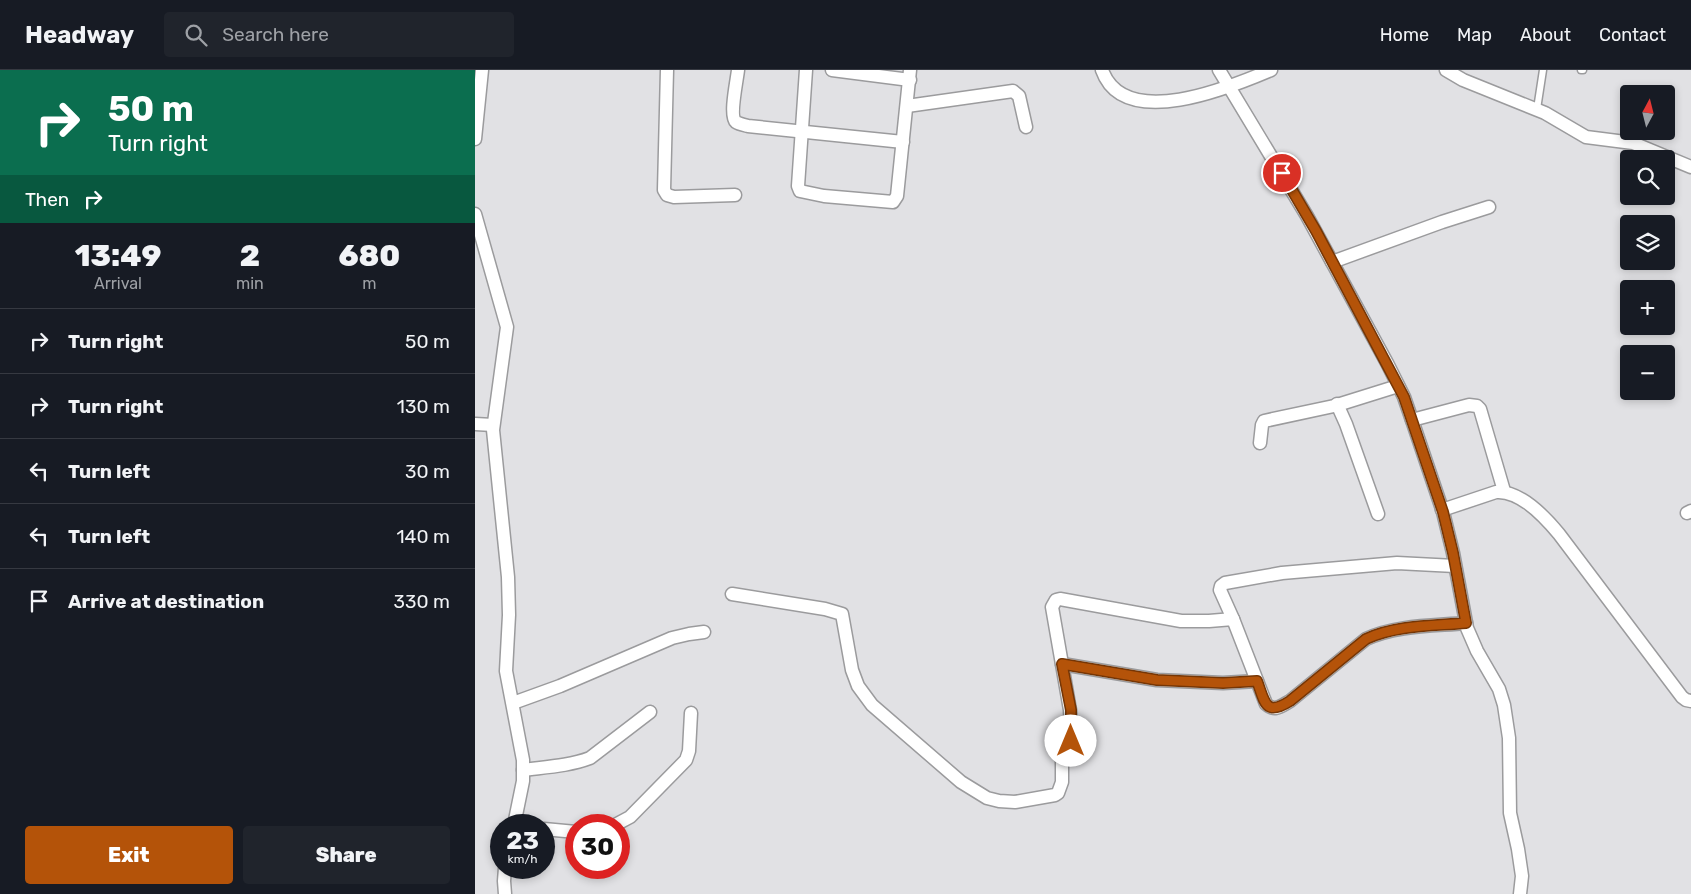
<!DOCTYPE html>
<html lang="en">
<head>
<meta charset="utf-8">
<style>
  body { margin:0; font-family:Rubik,sans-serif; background:#20242c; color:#f1f3f6; height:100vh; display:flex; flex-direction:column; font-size:19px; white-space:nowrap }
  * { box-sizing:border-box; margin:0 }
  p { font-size:16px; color:#9ea1a6 }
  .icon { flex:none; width:28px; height:28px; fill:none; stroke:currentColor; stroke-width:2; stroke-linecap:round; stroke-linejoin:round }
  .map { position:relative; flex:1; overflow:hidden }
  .details { display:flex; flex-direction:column; background:#171b24; width:475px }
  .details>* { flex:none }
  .banner { background:#0b6e4f; color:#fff; overflow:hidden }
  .needle { width:32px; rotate:7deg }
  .fabs { position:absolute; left:1145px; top:15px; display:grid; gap:10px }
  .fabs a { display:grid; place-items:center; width:55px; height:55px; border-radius:5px; background:#171b24; box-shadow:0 2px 8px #0003; font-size:25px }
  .speed { position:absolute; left:15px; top:744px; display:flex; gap:10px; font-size:25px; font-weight:700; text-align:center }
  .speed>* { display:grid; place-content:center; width:65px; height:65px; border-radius:50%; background:#171b24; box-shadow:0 2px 8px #0003; line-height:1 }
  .speed small { font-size:12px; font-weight:400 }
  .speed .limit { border:8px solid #d22; background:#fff; color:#111 }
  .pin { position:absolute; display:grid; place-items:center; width:42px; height:42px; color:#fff; margin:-21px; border:2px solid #fff; border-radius:50%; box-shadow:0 1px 5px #0007 }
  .me { position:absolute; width:55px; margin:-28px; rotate:0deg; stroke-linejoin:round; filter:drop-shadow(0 0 4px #0008) }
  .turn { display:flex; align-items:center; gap:18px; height:105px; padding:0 25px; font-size:22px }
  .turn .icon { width:65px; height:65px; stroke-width:2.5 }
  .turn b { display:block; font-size:35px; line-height:42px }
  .then { display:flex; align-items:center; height:48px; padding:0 25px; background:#0003; gap:10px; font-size:19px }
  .eta { display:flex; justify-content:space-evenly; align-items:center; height:85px; text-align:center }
  .eta b { font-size:30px; font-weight:800; line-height:35px }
  .primary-button { display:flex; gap:10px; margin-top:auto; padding:10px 25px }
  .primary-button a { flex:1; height:58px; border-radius:5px; background:#b45309; color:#fff; font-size:20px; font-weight:800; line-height:58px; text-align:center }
  .primary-button a+a { background:#20242c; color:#f1f3f6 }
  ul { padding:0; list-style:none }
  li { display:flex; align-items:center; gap:15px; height:65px; padding:0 25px; border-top:1px solid #363941 }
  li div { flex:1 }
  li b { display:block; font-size:19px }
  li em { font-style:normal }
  header { display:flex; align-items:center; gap:30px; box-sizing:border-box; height:70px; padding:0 25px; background:#171b24; border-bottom:1px solid #363941 }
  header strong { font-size:24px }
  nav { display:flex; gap:28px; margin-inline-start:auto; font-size:18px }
  .search { width:350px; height:45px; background:#20242c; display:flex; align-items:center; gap:12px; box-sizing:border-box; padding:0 18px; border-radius:5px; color:#9ea1a6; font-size:19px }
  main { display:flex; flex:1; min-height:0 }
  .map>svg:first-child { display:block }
</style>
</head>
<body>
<header>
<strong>Headway</strong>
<div class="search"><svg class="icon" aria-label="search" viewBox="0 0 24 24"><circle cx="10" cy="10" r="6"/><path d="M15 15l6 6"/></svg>Search here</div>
<nav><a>Home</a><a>Map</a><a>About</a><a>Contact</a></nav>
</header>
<main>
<section class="details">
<div class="banner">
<div class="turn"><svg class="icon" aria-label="right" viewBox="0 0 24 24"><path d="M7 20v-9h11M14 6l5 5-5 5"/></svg><div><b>50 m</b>Turn right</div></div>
<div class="then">Then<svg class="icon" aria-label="right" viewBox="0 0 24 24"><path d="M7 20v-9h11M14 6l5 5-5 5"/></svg></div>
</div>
<div class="eta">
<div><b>13:49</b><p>Arrival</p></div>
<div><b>2</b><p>min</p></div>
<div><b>680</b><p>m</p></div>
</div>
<ul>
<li><svg class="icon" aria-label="right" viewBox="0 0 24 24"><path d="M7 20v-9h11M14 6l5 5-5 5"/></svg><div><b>Turn right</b></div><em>50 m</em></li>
<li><svg class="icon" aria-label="right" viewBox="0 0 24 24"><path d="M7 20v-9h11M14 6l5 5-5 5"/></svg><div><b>Turn right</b></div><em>130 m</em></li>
<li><svg class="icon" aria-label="left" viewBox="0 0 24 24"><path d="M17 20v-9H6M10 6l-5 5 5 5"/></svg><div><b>Turn left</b></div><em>30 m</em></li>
<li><svg class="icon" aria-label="left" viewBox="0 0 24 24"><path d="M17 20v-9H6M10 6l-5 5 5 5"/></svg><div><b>Turn left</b></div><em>140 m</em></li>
<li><svg class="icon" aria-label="arrive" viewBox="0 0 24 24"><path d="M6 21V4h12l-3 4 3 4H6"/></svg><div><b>Arrive at destination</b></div><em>330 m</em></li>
</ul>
<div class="primary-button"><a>Exit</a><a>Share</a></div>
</section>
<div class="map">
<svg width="1216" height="824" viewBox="0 0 1216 824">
  <rect width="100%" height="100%" fill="#e1e1e4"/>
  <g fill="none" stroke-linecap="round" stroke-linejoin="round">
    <defs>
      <g id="lane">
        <polyline points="1106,0 1108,0"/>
        <polyline points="1062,39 1068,0"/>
      </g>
      <g id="street">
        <polyline points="192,0 189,120 192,125 199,127 260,125"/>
        <path d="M263,0C262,10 254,46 261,52C264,54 269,55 273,56L428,72"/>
        <polyline points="331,0 323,116 325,121 349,126 418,132 422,126 435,0"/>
        <polyline points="357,0 435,10"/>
        <path d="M627,0C649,62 756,17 796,0"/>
        <polyline points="744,0 832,146 912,293 929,327 939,356 968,442 978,483 992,558 1002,581 1024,619 1029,635 1034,668 1035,743 1043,779 1047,806 1045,824"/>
        <polyline points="971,0 988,10 1070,43 1111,67 1158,73 1216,97"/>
        <polyline points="432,36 538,21 544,26 551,57"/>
        <polyline points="0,69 7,0"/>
        <polyline points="0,144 32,257 18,360 33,507 34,545 31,601 48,690 48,711 39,755"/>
        <polyline points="857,192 967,152 1014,137"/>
        <polyline points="862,334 871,354 903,444"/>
        <polyline points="937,350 994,335 1002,336 1005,339 1029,421"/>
        <polyline points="0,354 18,355"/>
        <polyline points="785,373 787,355 789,351 859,336 923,316"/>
        <path d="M967,440L1021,422C1045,420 1070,447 1084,464L1207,627L1211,630L1216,631"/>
        <polyline points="1212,443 1216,441"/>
        <path d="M257,524L350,539L367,544L377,600L383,616L397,635L486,712L512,728L524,731L540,732L580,725L583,723L587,712V687L593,676L596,666L595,640L577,537L581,530L585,529L706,551H734L758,549L791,634C800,642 806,636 815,631L891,569C921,555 958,556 991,553"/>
        <polyline points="758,549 745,520 746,516 750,513 807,503 922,493 980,496"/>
        <polyline points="587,594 682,610 748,613 782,611"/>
        <polyline points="38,633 85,616 197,568 214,564 229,562"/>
        <path d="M48,700C71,697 94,696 115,688L175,642"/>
        <polyline points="140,755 155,747 211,690 214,681 216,643"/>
        <polyline points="69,759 101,762"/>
        <polyline points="30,798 29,811 30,824"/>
      </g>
    </defs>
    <use href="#lane" stroke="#9b9b9d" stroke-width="9"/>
    <use href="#street" stroke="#9b9b9d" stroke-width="15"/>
    <use href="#lane" stroke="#fff" stroke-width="6"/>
    <use href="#street" stroke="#fff" stroke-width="12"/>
  </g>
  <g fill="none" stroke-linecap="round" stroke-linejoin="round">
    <defs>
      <path id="route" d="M596,671V640L587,594L682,610L748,613L782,611C790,632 790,647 815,631L891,569C921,555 958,556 991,553L978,483L968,442L929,327L841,161L807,103"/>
    </defs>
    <use href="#route" stroke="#753606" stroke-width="12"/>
    <use href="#route" stroke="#b45309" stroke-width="9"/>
  </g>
</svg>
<div class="fabs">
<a><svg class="needle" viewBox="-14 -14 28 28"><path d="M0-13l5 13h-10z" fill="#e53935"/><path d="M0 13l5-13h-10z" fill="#9ea1a6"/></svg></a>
<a><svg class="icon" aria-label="search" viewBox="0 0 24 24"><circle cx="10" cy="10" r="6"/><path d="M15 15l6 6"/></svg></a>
<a><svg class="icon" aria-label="layers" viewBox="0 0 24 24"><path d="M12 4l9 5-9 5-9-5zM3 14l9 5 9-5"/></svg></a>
<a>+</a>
<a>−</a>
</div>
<div class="speed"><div>23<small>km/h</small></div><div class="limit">30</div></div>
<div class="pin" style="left:807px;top:103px;background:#d93025"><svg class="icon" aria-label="arrive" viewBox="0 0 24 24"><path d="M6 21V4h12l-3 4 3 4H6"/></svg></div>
<svg class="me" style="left:596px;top:671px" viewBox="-20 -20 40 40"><circle r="19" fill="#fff"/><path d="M0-13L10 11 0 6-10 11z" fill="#b45309"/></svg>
</div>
</main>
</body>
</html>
